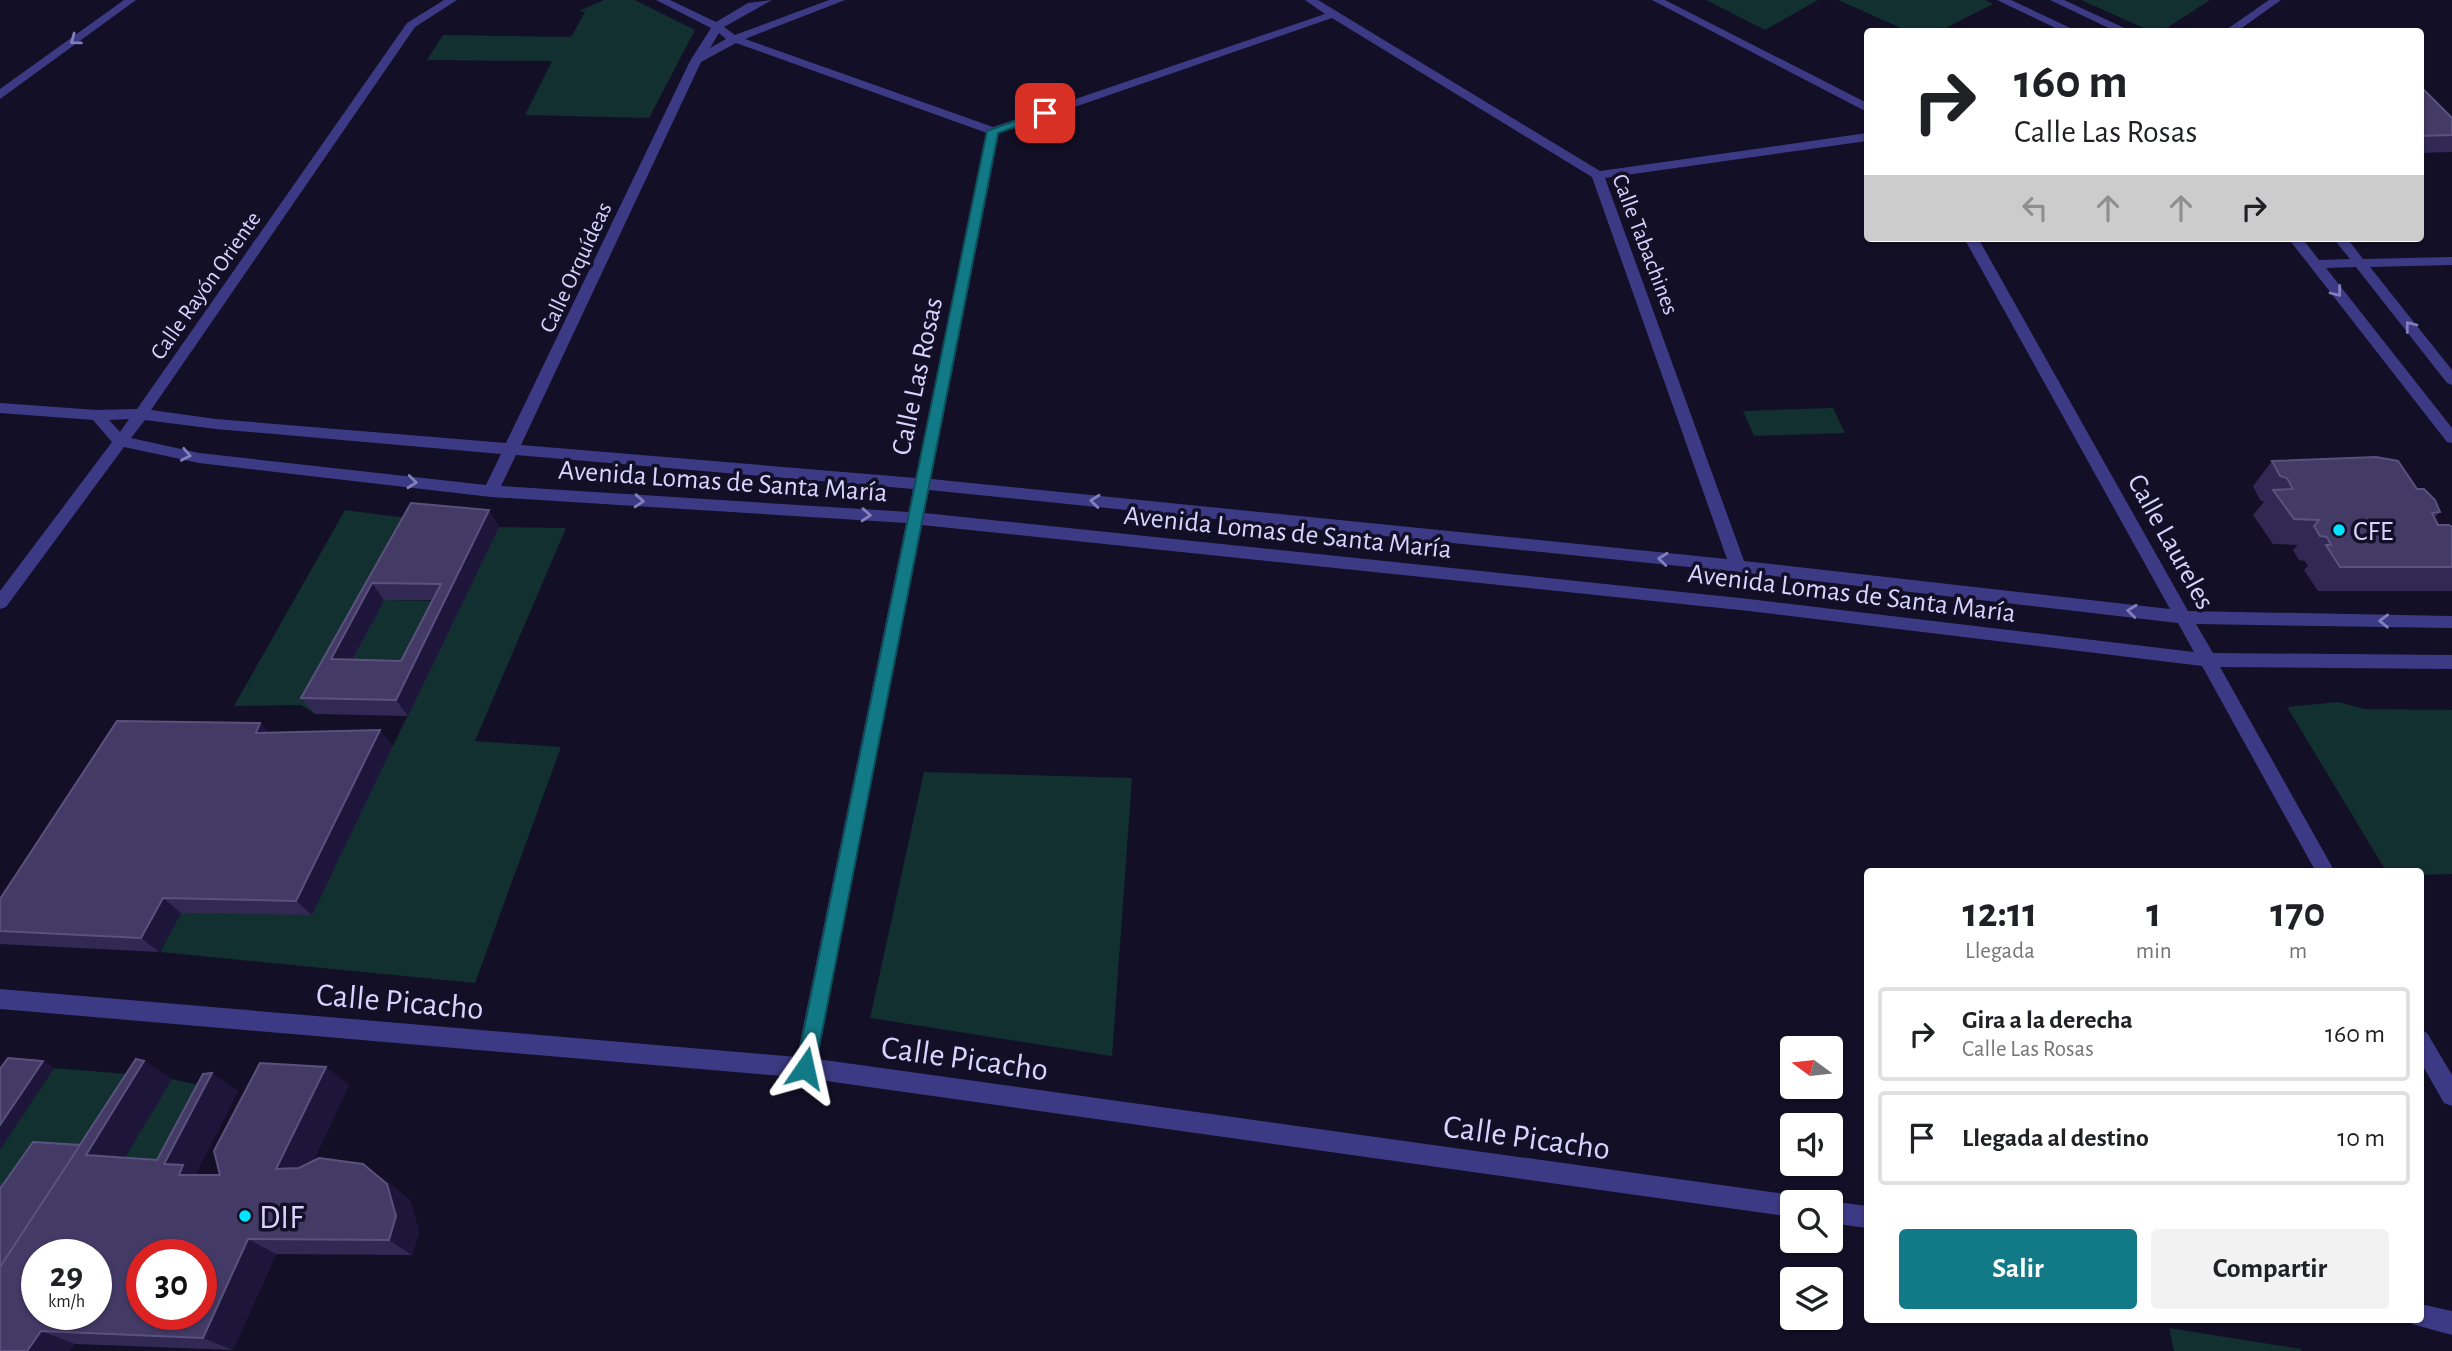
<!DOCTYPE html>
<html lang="es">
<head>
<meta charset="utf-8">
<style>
  body { margin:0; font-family:"Alegreya Sans",sans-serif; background:#f2f2f2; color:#202124; height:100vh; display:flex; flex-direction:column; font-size:26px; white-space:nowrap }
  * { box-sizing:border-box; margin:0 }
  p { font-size:23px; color:#757577 }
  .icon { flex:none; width:38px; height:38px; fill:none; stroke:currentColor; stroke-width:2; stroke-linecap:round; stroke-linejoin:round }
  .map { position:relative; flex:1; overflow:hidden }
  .details { position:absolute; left:1864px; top:868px; width:560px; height:455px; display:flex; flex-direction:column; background:#fff; border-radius:7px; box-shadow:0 2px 5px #0004 }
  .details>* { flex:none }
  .hud { position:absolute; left:1864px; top:28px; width:560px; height:214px; border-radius:7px; box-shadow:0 2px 5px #0004; background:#fff; color:#202124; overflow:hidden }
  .needle { width:46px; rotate:285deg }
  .tools { position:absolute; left:1780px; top:1036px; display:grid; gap:14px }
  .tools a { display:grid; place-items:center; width:63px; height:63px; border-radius:7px; background:#fff; box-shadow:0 2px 5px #0004; font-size:35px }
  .speed { position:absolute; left:21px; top:1239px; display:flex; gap:14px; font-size:35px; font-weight:700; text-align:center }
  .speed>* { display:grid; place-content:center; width:91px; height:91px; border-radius:50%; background:#fff; box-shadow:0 2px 5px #0004; line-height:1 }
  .speed small { font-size:18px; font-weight:400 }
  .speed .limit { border:10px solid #d22; background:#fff; color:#111 }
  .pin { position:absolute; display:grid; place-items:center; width:60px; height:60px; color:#fff; margin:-30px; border-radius:14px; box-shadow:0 4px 10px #0006 }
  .me { position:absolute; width:77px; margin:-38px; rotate:11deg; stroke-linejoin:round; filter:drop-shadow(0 0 5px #0008) }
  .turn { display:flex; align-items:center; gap:24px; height:147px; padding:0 35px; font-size:32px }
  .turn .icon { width:91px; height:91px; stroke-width:2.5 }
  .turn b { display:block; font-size:49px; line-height:60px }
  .lanes { display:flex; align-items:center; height:66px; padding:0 35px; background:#0003; justify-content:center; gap:35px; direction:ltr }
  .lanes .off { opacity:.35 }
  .eta { display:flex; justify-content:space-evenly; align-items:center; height:119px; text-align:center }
  .eta b { font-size:42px; font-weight:600; line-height:49px }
  .primary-button { display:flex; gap:14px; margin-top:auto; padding:14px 35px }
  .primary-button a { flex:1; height:80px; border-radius:7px; background:#127987; color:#fff; font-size:28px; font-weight:600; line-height:80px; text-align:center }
  .primary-button a+a { background:#f2f2f2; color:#202124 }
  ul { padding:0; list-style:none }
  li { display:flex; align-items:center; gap:21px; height:94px; margin:0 14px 10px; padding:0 21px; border:4px solid #e0e0e0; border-radius:7px }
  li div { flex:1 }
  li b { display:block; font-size:26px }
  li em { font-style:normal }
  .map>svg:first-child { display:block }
</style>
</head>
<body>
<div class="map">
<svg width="2452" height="1351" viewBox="0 0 2452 1351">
  <rect width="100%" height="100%" fill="#130f26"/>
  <g fill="#12302f">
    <polygon points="604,0 635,0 695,30 649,118 525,115 552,61 427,60 443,35 571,37 585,12 579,11"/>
    <polygon points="1706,0 1818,0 1765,30"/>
    <polygon points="1838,0 1985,0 1993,4 1940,31 1910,32"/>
    <polygon points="2081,0 2210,0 2162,31 2153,32"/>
    <polygon points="1833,408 1845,433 1754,436 1743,411"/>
    <polygon points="345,510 422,520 315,714 301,705 234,706"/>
    <polygon points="499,527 566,528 475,741 561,747 475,983 160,952 181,913 393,746"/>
    <polygon points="384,600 452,601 414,677 344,676"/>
    <polygon points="2338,702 2364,709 2452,710 2452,874 2420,875 2420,872 2386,871 2287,707"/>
    <polygon points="924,772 1132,778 1112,1056 870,1018"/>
    <polygon points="54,1068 164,1077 114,1157 0,1189 0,1149"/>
    <polygon points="172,1079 229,1092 186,1177 116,1172"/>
    <polygon points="2169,1328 2301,1349 2301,1351 2174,1351"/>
  </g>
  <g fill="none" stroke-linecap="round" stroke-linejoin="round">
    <g fill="#3d3a85" fill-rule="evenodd">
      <polygon points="124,0 136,0 0,99 0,89"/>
      <path d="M444,0H457L415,27L151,410L216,419L506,443L690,61L711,28L656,0H670L716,22L748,3L772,0L724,27L735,35L829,0H845L745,39L993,127L1325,14L1305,0H1318L1600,171L1867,133V141L1605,178L1744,561L2170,609L1964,238H1978L2188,611L2452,616V628L2196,624L2213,653L2452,655V669L2220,667L2335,872H2316L2202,666L1749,611L922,525L817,1059L1792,1195L1800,1198L1802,1202H1792V1217L805,1078L0,1009V989L797,1057L906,523L491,497L199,463L124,447L6,607L0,609V591L112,442L93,420L0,413V403L97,410L137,409L407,23ZM1332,18L1592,177L1727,559L931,479L999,133ZM719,33L726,39L710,48ZM736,43L987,133L916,478L521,445L701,62ZM129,419L120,432L109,420ZM145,420L216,429L501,454L486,485L199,453L131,438ZM516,455L913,489L909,512L501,486ZM929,490L1738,572L2178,623L2194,652L1749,599L924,513Z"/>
      <polygon points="1652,0 1665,0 1867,103 1867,112"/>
      <polygon points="1997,0 2011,0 2079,32 2064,32"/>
      <polygon points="2050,0 2064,0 2133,32 2117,32"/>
      <polygon points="2269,0 2281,0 2236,32 2223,32"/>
      <polygon points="2288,238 2302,238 2319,260 2350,259 2333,238 2347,238 2363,259 2452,257 2452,265 2370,267 2452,370 2452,385 2447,383 2356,267 2326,268 2452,428 2452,443 2447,442"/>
      <polygon points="2420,1030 2427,1033 2452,1075 2452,1106 2444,1103 2420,1061"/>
      <polygon points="1830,1201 1867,1206 1867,1228 1830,1223 1830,1202 1826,1202"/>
      <polygon points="2420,1304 2452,1311 2452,1335 2412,1324 2410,1320 2420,1320"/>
    </g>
  </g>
  <g fill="#312854" fill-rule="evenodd">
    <polygon points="2420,86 2452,118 2452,152 2420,153"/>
    <polygon points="2272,461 2417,489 2440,512 2434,518 2438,525 2452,527 2452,591 2318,591 2304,570 2308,566 2305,561 2299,560 2293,550 2298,545 2273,544 2253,515 2264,502 2260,500 2253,486"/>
    <path d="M411,503L499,527L408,716L315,714L301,698ZM384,600H432L401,661L353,660Z"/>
    <polygon points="260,723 269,733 393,746 312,915 181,913 159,952 0,944 0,899"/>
    <polygon points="172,1079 124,1158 157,1160 238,1091 196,1173 200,1175 220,1175 349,1085 313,1161 386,1181 410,1200 419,1231 412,1255 276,1254 233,1350 75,1344 0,1351 0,1183 3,1184 80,1145"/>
  </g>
  <g fill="#1d163a">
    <polygon points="489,510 499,527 408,716 396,700"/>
    <polygon points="372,583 384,600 344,676 331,659"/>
    <polygon points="260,723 275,739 256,733"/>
    <polygon points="380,730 393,746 312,915 296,901"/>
    <polygon points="163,898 181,913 159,952 141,938"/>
    <polygon points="43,1061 54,1068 7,1139 0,1136 0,1125"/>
    <polygon points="144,1061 172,1079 116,1172 0,1286"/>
    <polygon points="326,1067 349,1085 302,1185 276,1169"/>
    <polygon points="212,1073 238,1091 196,1173 211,1182 179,1175 164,1164"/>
    <polygon points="0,1136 7,1139 0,1150"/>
    <polygon points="363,1164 386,1181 410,1200 419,1231 412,1255 389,1240"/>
    <polygon points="248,1239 276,1254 233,1350 203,1338"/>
    <polygon points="41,1331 75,1344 70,1351 27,1351"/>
  </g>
  <g fill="#433a66" stroke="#5a527e" stroke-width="2" fill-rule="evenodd">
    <polygon points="2420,86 2452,118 2452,135 2420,136"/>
    <polygon points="2376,457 2398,461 2417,489 2424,489 2435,500 2440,512 2432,513 2438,525 2449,525 2452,527 2452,567 2340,567 2326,545 2331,545 2327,537 2320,536 2314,526 2319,520 2294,519 2273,490 2293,489 2287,478 2280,476 2272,461"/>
    <path d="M411,503L489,510L396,700L301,698ZM372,583L441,584L401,661L331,659Z"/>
    <polygon points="117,721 260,723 256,733 380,730 296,901 163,898 141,938 0,931 0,899"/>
    <polygon points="8,1058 43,1061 0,1125 0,1069"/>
    <path d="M136,1059L144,1061L86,1155L157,1160L203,1074L212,1073L164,1164L183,1165L179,1175H220L214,1151L260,1063L326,1067L276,1169L299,1168L319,1158L363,1164L387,1184L396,1216L389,1240L248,1239L203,1338L41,1331L27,1351H0V1267ZM37,1255H96V1314H37ZM142,1255H201V1314H142Z"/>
    <polygon points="33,1142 80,1145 0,1267 0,1189"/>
  </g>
  <defs><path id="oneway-chevron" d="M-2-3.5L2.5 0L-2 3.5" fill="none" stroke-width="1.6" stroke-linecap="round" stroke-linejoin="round" transform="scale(1.75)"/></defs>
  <g stroke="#837fbc">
    <use href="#oneway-chevron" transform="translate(75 40) rotate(144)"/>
    <use href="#oneway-chevron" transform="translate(2337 292) rotate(52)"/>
    <use href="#oneway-chevron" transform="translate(2410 326) rotate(-128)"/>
    <use href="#oneway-chevron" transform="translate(186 455) rotate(11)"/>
    <use href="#oneway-chevron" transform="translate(412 482) rotate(6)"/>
    <use href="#oneway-chevron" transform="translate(639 501) rotate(4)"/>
    <use href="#oneway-chevron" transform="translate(1095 501) rotate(-174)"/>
    <use href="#oneway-chevron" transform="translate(866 515) rotate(4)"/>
    <use href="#oneway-chevron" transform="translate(1663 559) rotate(-174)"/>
    <use href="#oneway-chevron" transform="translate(2132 611) rotate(-174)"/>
    <use href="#oneway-chevron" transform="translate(2384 621) rotate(-179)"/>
  </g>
  <polygon fill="#127987" stroke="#0c4f58" stroke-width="2" points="1045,110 1051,113 1049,115 998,133 815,1068 812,1075 805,1078 798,1075 796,1068 987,131"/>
  <g fill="#00e5ff" stroke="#130f26" stroke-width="2.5">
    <circle cx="2339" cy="530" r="7"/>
    <circle cx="245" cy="1216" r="7"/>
  </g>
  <g text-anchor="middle" stroke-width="7" stroke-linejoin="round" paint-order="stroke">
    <g font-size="23" fill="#d9d4ff" stroke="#130f26">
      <text transform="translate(1646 244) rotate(69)" y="8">Calle Tabachines</text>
      <text transform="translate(575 267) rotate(-65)" y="8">Calle Orquídeas</text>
      <text transform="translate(205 285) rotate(-55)" y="8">Calle Rayón Oriente</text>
    </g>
    <g font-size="28" fill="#d9d4ff" stroke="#130f26">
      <text transform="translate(916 376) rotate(-78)" y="10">Calle Las Rosas</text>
      <text transform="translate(723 480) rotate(4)" y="10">Avenida Lomas de Santa María</text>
      <text transform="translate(1288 531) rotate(6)" y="10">Avenida Lomas de Santa María</text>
      <text transform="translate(2172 541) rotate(61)" y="10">Calle Laureles</text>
      <text transform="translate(1852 592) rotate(7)" y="10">Avenida Lomas de Santa María</text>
    </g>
    <g font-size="28" fill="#d9d4ff" stroke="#130f26" text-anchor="start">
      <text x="2353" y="540">CFE</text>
    </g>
    <g font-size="33" fill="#d9d4ff" stroke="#130f26">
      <text transform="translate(400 1000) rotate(5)" y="12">Calle Picacho</text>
      <text transform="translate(965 1057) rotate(8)" y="12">Calle Picacho</text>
      <text transform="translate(1527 1136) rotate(8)" y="12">Calle Picacho</text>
    </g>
    <g font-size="33" fill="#d9d4ff" stroke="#130f26" text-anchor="start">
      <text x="259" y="1228">DIF</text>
    </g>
  </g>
</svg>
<div class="tools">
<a><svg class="needle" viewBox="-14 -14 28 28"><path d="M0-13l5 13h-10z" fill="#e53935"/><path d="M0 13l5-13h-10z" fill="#757577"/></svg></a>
<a><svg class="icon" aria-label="sound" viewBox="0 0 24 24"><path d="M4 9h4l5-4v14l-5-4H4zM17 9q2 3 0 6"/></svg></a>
<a><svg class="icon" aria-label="search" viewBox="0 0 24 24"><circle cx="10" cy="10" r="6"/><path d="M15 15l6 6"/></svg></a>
<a><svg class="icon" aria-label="layers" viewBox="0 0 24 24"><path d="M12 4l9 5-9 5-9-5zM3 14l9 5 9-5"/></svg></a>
</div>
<div class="speed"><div>29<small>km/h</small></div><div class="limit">30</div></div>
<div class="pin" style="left:1045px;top:113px;background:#d93025"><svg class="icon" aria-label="arrive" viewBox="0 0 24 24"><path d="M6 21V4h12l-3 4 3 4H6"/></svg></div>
<svg class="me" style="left:805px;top:1068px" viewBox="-20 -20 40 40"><path d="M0-17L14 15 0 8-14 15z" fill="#127987" stroke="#fff" stroke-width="4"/></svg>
<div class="hud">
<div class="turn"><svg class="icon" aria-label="right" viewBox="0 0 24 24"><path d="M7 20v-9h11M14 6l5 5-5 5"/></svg><div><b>160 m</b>Calle Las Rosas</div></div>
<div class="lanes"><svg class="icon off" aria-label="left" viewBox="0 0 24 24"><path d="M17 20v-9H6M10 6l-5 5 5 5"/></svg><svg class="icon off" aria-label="ahead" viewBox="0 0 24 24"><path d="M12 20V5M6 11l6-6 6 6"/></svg><svg class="icon off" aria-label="ahead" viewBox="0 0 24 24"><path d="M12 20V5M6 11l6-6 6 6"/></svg><svg class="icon" aria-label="right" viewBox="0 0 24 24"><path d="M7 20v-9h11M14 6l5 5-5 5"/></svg></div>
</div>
<section class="details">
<div class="eta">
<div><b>12:11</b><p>Llegada</p></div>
<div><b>1</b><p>min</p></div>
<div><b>170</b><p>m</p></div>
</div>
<ul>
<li><svg class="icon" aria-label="right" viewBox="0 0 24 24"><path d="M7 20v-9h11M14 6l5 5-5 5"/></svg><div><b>Gira a la derecha</b><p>Calle Las Rosas</p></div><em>160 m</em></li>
<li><svg class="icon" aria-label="arrive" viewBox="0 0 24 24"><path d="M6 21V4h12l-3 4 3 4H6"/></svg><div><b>Llegada al destino</b></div><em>10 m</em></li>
</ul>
<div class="primary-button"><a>Salir</a><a>Compartir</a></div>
</section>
</div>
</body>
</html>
